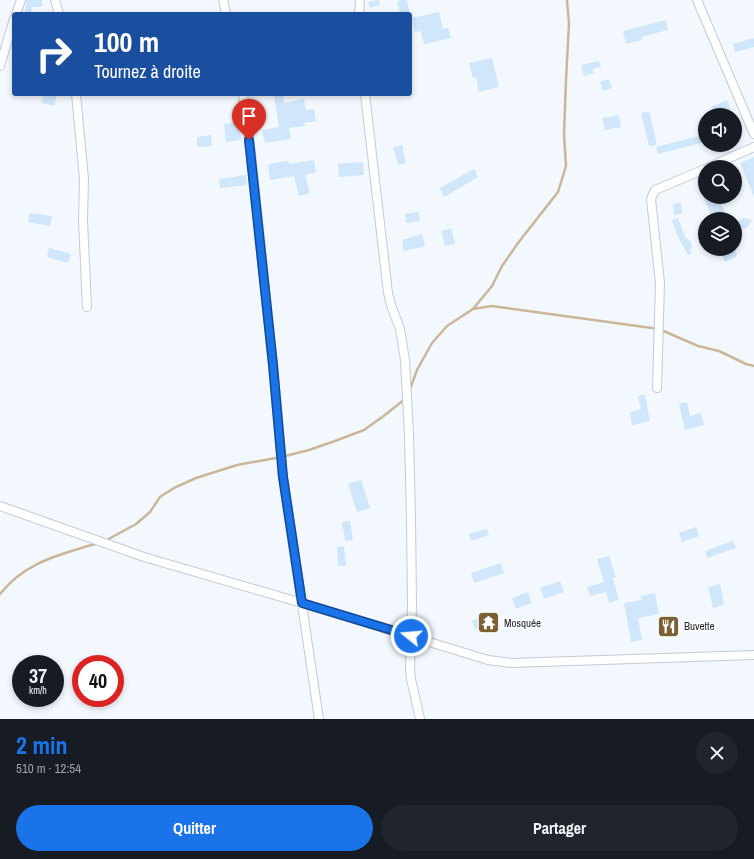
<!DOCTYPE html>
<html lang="fr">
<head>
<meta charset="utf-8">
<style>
  body { margin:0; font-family:"Archivo Narrow",sans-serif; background:#20242c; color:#f1f3f6; height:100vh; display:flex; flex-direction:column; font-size:15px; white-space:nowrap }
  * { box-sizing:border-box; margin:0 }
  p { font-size:13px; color:#9ea1a6 }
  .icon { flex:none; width:22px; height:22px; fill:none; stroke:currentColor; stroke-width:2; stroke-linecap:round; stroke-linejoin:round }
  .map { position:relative; height:719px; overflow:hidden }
  .sheet { display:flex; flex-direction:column; background:#171b24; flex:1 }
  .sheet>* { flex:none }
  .top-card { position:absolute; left:12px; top:12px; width:400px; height:84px; border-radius:4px; box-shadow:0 2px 6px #0003; background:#1a4fa0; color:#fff; overflow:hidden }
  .controls { position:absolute; left:698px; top:108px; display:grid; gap:8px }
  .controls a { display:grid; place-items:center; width:44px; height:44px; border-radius:50%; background:#171b24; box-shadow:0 2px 6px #0003; font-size:20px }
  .speed { position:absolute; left:12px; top:655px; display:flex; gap:8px; font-size:20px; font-weight:700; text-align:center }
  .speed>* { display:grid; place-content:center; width:52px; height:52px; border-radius:50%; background:#171b24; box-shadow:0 2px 6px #0003; line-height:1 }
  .speed small { font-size:10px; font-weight:400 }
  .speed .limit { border:6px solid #d22; background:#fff; color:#111 }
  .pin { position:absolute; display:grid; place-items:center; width:34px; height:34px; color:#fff; margin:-41px -17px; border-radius:50% 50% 50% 0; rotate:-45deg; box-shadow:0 0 4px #0007 }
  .pin .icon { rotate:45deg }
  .me { position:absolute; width:44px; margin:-22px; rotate:287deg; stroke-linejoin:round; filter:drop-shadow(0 0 3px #0008) }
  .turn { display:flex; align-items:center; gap:14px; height:84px; padding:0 16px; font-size:18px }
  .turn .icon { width:52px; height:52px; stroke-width:2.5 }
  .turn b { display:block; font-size:28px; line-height:34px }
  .round { display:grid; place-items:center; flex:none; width:42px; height:42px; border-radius:21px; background:#20242c }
  .headline { display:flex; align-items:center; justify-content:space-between; height:68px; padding:0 16px }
  h1 { font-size:24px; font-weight:700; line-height:30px; color:#1a73e8 }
  .action { display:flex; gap:8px; margin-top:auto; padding:8px 16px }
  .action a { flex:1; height:46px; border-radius:24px; background:#1a73e8; color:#fff; font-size:16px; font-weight:700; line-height:46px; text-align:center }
  .action a+a { background:#20242c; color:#f1f3f6 }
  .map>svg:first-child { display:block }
</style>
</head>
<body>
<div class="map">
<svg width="754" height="719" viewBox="0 0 754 719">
  <rect width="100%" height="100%" fill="#f2f8fd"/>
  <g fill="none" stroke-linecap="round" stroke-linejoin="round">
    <g stroke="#cab79a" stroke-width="2.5">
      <polyline points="473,309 492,286 502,266 518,243 558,192 566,166 564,134 566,80 569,24 567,0"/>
      <polyline points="410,389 417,370 432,343 447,326 473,309 492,306 659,329 698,346 719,351 746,364 754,366"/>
      <polyline points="105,541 136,524 150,512 160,497 174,488 196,478 237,465 281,457 309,450 335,441 364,430 385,415 405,399"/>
      <path d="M0,594C26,561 60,555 98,543"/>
    </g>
  </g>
  <g fill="#d0e6fa">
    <polygon points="26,0 42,0 42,7 32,7 31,14 25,14"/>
    <polygon points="379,0 380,5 370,8 368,2"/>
    <polygon points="402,0 407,0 410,14 400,14 397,1"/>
    <polygon points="439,12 443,29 448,28 451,38 424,44 421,31 415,32 412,18"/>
    <polygon points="666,20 668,30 641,37 642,40 626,44 623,31"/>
    <polygon points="754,38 754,47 735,52 733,44"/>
    <polygon points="492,58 499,87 479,92 476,77 473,78 469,63"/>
    <polygon points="599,61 601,67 592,69 594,73 584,76 581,65"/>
    <polygon points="609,79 612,88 603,91 600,82"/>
    <polygon points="44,94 57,94 54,106 41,103"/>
    <polygon points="283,95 284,103 304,99 306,110 314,109 316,121 304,123 305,126 289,128 291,139 265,143 262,130 279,127 274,96"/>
    <polygon points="727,100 733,115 715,115 711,107"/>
    <polygon points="649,111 657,145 649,146 641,113"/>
    <polygon points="619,115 621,127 605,130 602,118"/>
    <polygon points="240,122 241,140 226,142 224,124"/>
    <polygon points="211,135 212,146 197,147 197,137"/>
    <polygon points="703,135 705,142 658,154 656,147"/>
    <polygon points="402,145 406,163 398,165 393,147"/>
    <polygon points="754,157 754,197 740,163"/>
    <polygon points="314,160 316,172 305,175 310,193 299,196 294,176 270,180 268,164 288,161 289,164"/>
    <polygon points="363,162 364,175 339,177 338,164"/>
    <polygon points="474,169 478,177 444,197 440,188"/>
    <polygon points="246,175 247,185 220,188 219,179"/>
    <polygon points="705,178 705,197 718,197 725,211 712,217 697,182"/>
    <polygon points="681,203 682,214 674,215 673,204"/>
    <polygon points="419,212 420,221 406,223 405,214"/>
    <polygon points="30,213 52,216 50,226 28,222"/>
    <polygon points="678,218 686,239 688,238 693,247 690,249 692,253 688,255 677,235 672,220"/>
    <polygon points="744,218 752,220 748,227 744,229 740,227 739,223 740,220"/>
    <polygon points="451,228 455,244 445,246 441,231"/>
    <polygon points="422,234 425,246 404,251 402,240"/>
    <polygon points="49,248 71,254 68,263 47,257"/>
    <polygon points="719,249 734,249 737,256 725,262"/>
    <polygon points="645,394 650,421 632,425 630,412 641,409 638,396"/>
    <polygon points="687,402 690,416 701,413 704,425 685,430 679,404"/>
    <polygon points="361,480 370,508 357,512 348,484"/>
    <polygon points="350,521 353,540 345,541 342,522"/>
    <polygon points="696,527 699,536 682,542 679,533"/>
    <polygon points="487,529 489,535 471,541 469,534"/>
    <polygon points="733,541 736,548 707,558 705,551"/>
    <polygon points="344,546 346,566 338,566 337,547"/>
    <polygon points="609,556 616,577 613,578 619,600 609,603 606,592 590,596 587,587 604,582 597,559"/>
    <polygon points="501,563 504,573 474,583 471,573"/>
    <polygon points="560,581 564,592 544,599 540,588"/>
    <polygon points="720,584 724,605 713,608 708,587"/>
    <polygon points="528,592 532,603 516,609 512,598"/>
    <polygon points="655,593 659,614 638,618 642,640 631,642 624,603 642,600 641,596"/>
    <polygon points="486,615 490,624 475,629 472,621"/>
  </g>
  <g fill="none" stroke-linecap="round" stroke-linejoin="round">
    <defs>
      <g id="minor">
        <polyline points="55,0 59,14"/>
        <polyline points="223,0 226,14"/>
        <polyline points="697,0 754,134"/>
        <polyline points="16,14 21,0"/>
        <polyline points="359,14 360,0"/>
        <polyline points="0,66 14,19"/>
        <polyline points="76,94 84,179 83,220 87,307"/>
        <polyline points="243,94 251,153 273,365 283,477 319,719"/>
        <polyline points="365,94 388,293 391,305 400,329 405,360 409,435 411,518 412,607 410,667 411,679 420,719"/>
        <polyline points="709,167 754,147"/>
        <polyline points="657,388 660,283 651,199 655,190 705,169"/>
        <polyline points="0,506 144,557 302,603 488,660 511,663 754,655"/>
      </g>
    </defs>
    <use href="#minor" stroke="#c2cbd5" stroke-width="10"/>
    <use href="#minor" stroke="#fff" stroke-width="8"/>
  </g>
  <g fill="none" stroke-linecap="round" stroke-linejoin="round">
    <defs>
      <polyline id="route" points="249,140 273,365 283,477 302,603 411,636"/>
    </defs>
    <use href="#route" stroke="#114b97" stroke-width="10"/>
    <use href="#route" stroke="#1a73e8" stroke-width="7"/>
  </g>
  <defs>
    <symbol id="temple-square" viewBox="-11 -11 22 22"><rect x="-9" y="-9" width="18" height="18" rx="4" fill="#7c6033" stroke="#fff"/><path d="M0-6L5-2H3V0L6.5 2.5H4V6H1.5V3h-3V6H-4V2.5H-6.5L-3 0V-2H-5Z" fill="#fff"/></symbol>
    <symbol id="restaurant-square" viewBox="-11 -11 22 22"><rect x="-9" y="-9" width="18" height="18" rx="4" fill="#7c6033" stroke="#fff"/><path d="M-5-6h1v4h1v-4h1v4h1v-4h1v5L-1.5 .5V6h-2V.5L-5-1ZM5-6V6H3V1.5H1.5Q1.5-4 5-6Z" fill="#fff"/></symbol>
  </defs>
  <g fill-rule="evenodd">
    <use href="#temple-square" x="476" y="610" width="25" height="25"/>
    <use href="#restaurant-square" x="656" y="614" width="25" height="25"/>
  </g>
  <g text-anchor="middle" stroke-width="3" stroke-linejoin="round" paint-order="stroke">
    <g font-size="11" fill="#26292d" stroke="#fff" text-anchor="start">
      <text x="504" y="627">Mosquée</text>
      <text x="684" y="630">Buvette</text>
    </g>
  </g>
</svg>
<div class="controls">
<a><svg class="icon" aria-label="sound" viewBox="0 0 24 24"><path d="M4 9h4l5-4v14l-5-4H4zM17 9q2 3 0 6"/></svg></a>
<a><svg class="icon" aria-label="search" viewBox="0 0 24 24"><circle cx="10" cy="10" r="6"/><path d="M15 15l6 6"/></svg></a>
<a><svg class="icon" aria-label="layers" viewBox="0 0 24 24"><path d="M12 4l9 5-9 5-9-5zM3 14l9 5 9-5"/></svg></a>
</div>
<div class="speed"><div>37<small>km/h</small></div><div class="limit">40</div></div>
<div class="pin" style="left:249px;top:140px;background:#d93025"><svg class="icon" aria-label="arrive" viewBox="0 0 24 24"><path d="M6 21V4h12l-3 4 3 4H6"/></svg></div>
<svg class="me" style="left:411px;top:636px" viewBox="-20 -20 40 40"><circle r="17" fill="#1a73e8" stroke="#fff" stroke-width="3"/><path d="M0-11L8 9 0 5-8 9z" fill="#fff"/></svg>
<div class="top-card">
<div class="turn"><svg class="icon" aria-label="right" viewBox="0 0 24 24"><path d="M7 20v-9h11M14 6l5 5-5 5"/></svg><div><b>100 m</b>Tournez à droite</div></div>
</div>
</div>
<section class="sheet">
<div class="headline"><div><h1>2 min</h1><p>510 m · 12:54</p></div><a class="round"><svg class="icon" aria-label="close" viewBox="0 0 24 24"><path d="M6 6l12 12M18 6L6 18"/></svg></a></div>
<div class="action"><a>Quitter</a><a>Partager</a></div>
</section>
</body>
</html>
